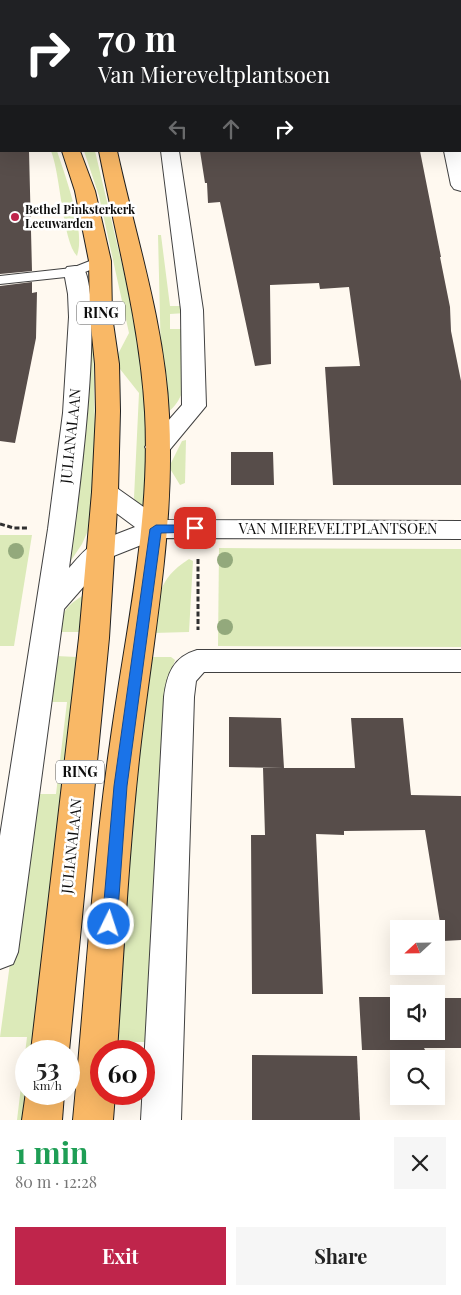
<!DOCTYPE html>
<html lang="en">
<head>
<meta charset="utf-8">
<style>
  body { margin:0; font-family:"Playfair Display",serif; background:#f6f6f6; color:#222; height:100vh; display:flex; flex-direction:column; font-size:19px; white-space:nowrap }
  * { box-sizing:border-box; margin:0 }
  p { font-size:16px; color:#767676 }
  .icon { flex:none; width:28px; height:28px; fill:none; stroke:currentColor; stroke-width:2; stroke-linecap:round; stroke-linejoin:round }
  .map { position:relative; height:1120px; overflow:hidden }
  .drawer { display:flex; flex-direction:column; background:#fff; flex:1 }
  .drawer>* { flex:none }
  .banner { position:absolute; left:0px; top:0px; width:461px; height:152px; box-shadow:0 5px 20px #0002; background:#202124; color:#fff; overflow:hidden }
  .needle { width:32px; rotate:248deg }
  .controls { position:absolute; left:390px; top:920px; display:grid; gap:10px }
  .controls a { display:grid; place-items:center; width:55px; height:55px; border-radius:0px; background:#fff; box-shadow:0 5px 20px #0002; font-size:25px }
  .speed { position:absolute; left:15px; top:1040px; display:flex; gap:10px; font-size:25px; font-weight:700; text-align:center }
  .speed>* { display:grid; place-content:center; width:65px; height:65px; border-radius:50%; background:#fff; box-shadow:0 5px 20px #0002; line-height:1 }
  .speed small { font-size:12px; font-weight:400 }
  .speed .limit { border:8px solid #d22; background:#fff; color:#111 }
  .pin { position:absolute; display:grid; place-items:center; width:42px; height:42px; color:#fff; margin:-21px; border-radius:10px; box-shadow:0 2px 8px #0006 }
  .me { position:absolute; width:55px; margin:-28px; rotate:4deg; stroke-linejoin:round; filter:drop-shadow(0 0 4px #0008) }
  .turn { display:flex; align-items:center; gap:18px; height:105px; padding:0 15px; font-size:22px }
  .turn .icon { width:65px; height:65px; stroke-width:2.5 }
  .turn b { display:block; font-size:35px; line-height:42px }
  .lanes { display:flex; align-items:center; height:48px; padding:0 15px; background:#0003; justify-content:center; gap:25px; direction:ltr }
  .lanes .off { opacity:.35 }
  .round { display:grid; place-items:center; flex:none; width:52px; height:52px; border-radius:0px; background:#f6f6f6 }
  .overview { display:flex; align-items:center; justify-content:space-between; height:85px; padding:0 15px }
  h1 { font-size:30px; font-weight:700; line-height:38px; color:#1e9e55 }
  .action { display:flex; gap:10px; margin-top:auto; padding:10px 15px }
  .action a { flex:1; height:58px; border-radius:0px; background:#bf254b; color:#fff; font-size:20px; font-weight:700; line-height:58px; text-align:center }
  .action a+a { background:#f6f6f6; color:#222 }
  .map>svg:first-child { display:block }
</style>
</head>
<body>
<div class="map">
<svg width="461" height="1120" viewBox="0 0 461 1120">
  <rect width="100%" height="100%" fill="#fff9f0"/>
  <g fill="#dceab9">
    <path d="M51,151H57L58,154C66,178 86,233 77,256C62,240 61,176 51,151Z"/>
    <polygon points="84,151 95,151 128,290 143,375 148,447 144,509 138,507 134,498 139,393 120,369 118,354 129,333 99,196"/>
    <path d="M158,235H161L170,306H185L186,313L170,314V329H186C185,354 192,394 169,411L161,358Z"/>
    <polygon points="89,307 93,340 95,432 91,524 82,544 66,568"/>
    <polygon points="186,440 185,483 180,485 169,467 182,441"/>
    <polygon points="0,535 32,535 14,646 0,646"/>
    <polygon points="219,548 461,549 461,647 218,646"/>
    <path d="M189,559L193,561L189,632L153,633C159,598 156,580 189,559Z"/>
    <path d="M82,596H85L84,632H58C62,612 65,607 82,596Z"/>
    <polygon points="56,656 77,657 31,1051 26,1051 26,1092 23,1120 17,1120 27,1037 0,1037 33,794 56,794 67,702 45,702"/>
    <polygon points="152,657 171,657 175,660 170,676 149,1042 123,1042 122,1051 116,1051 133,810"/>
  </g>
  <g fill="#574d4a">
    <polygon points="0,109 1,151 29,151 32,271 0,274"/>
    <polygon points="200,151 420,151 441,257 440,257 450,307 451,331 461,381 461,485 333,485 325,367 360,366 349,287 320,289 319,283 270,285 271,364 255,366 220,202 208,203 207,183 205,183"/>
    <polygon points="32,282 32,293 37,292 36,338 15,443 0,441 0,286"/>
    <polygon points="231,452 273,452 274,485 231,485"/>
    <polygon points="229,717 281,718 284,768 229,767"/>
    <polygon points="351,718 403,718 411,795 461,796 461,940 443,941 425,830 344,831 344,835 316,834 323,994 252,994 251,835 265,835 263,768 355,768"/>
    <polygon points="359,997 399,997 399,1031 436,1031 436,998 461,998 461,1048 424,1048 425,1050 362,1050"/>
    <polygon points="252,1055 357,1056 360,1120 252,1120"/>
  </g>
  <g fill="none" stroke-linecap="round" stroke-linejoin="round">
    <defs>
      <polygon id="service" points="100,257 105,258 107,261 105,264 75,276 0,284 0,276 72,268"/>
      <g id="minor">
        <rect x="460" y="91" width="1" height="10"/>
        <polygon points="460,148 461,149 461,191 454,189 451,185 444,151 460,151"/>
        <polygon points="161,151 179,151 203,310 206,406 167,453 158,455 149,453 145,447 182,405 181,310"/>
        <path d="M75,266L83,267C106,302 76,518 69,568C82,554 91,538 111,544L115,551L64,609L18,952L13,964L0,969V836L48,529L63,413L69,317L68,294L64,272L67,267Z"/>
        <path d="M197,650H461V672H204L196,681L194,697L181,1120H141L164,697C167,674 173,657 197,650Z"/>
      </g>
      <polygon id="tertiary" points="105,483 114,486 162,520 461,521 461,539 159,538 101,561 91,558 87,551 91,544 135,527 96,498 92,492 96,486"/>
      <g id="primary">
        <polygon points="13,0 29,0 30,1 14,1"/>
        <polygon points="62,0 79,0 80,1 63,1"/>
        <polygon points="62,151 80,151 95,191 111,261 112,316 119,364 120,411 118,492 109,638 69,1051 31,1051 79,638 92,492 96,411 95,364 90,316 89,261 75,191"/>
        <path d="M99,151H117C136,238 165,326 169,415C175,526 154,633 141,742C129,845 124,948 117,1051H101V1094H115L113,1120H73C85,995 92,868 110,744C125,633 151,524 145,412C140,324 116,238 99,151Z"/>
        <polygon points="26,1092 64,1094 62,1120 22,1120"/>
      </g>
    </defs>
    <use href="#service" stroke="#414141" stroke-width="2"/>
    <use href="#minor" stroke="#414141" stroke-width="2"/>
    <use href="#tertiary" stroke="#414141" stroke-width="2"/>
    <use href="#primary" stroke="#1f1f1f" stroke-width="2"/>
    <polyline stroke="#303030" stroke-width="2" stroke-dasharray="3 2" stroke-linecap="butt" points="0,75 1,77"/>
    <g stroke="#303030" stroke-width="3" stroke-dasharray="5 2.5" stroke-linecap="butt">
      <polyline points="0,524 14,528 28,528"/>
      <polyline points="198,559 198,630"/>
    </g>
    <use href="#service" fill="#fff" fill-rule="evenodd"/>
    <use href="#minor" fill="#fff" fill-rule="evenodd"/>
    <use href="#tertiary" fill="#fff" fill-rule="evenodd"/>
    <use href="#primary" fill="#f9b866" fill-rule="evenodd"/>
  </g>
  <g fill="#93a97c">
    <circle cx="16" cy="551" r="8"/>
    <circle cx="225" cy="560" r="8"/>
    <circle cx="225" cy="627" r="8"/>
  </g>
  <polygon fill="#1a73e8" stroke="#114b97" points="156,525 195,525 201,528 195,532 161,533 127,786 117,924 114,928 109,930 104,928 102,924 114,786 150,529"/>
  <circle fill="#bf254b" stroke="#fff" stroke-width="2" cx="15" cy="217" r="5"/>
  <g text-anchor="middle" stroke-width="5" stroke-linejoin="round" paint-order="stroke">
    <g font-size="12" font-weight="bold" fill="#0e0e0e" stroke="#fff" text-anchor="start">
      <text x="25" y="214">Bethel Pinksterkerk<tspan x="25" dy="14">Leeuwarden</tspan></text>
    </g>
    <g fill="#fff" stroke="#565656" stroke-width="1">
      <rect x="77" y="301.5" width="48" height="23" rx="4"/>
      <rect x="56" y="760.5" width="48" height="23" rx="4"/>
    </g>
    <g font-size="14" font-weight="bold" fill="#0e0e0e">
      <text x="101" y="318">RING</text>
      <text x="80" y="777">RING</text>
    </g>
    <g font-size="15" fill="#0e0e0e" stroke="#fff">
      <text transform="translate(71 436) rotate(-84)" y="5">JULIANALAAN</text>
      <text x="338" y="534">VAN MIEREVELTPLANTSOEN</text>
      <text transform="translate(72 846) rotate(-84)" y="5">JULIANALAAN</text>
    </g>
  </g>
</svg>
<div class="controls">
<a><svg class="needle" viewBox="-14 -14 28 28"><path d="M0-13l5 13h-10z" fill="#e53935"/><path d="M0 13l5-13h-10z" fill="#767676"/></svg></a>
<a><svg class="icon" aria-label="sound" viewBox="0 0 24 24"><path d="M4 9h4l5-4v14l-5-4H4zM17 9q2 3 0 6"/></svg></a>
<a><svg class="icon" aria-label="search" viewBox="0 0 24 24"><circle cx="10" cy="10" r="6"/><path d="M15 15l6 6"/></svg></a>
</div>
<div class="speed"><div>53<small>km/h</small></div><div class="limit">60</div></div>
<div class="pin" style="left:195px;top:528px;background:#d93025"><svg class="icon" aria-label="arrive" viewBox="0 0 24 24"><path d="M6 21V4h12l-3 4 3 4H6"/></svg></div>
<svg class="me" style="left:109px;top:924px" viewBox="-20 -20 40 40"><circle r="17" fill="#1a73e8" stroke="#fff" stroke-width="3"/><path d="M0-11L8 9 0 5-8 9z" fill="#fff"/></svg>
<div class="banner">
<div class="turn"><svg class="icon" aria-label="right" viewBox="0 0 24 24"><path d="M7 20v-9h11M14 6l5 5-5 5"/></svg><div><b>70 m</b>Van Miereveltplantsoen</div></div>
<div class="lanes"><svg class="icon off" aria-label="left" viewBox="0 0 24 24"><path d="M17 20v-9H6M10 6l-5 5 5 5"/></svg><svg class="icon off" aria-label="ahead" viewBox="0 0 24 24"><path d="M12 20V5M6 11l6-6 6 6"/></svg><svg class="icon" aria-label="right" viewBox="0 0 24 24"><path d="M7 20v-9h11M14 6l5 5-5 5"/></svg></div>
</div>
</div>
<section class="drawer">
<div class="overview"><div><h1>1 min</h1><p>80 m · 12:28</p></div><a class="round"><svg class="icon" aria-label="close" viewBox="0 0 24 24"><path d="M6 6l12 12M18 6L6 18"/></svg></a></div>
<div class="action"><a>Exit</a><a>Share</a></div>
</section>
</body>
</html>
